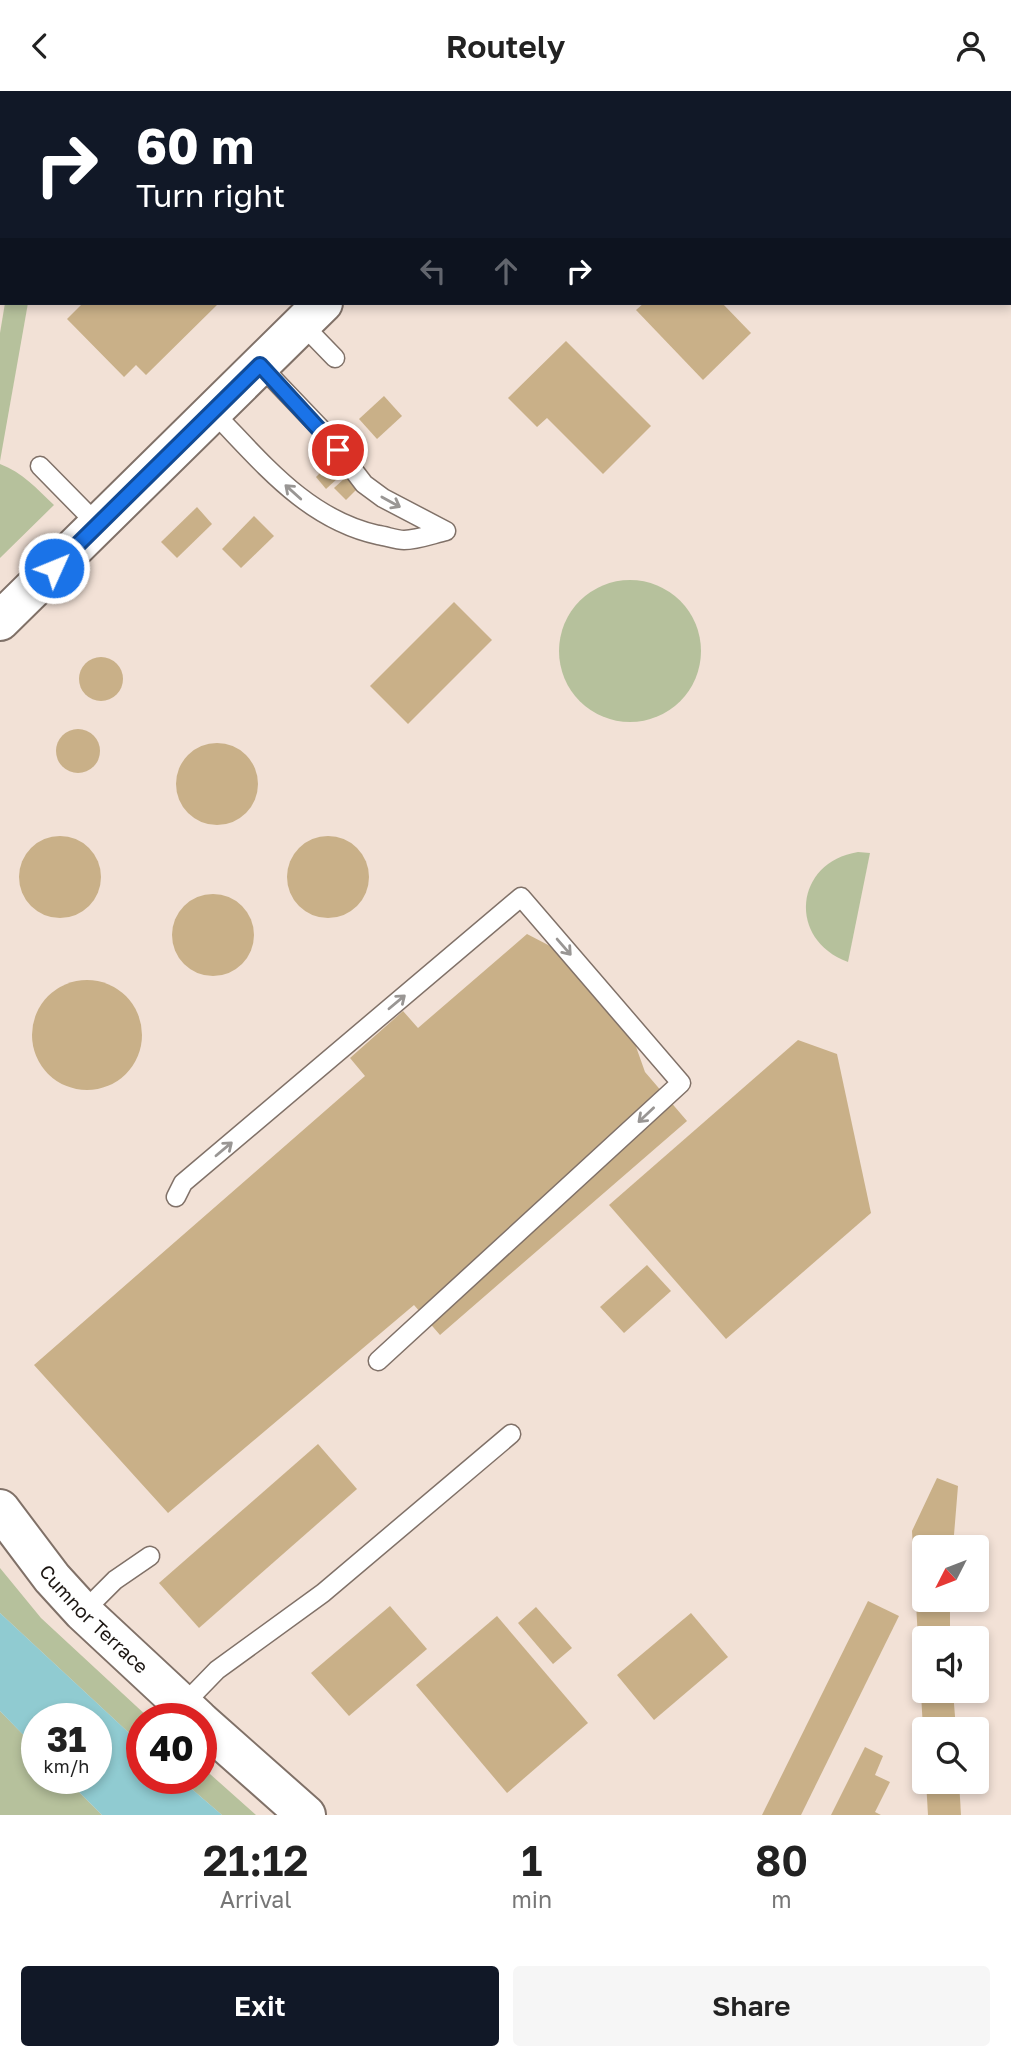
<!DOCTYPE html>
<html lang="en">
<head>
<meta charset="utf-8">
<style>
  body { margin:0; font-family:"Golos Text",sans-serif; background:#f6f6f6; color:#222; height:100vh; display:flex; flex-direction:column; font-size:26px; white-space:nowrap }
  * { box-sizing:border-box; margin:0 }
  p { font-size:23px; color:#767676 }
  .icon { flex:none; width:38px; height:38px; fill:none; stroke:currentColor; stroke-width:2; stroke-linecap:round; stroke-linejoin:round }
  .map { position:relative; height:1724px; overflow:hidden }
  .sheet { display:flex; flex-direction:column; background:#fff; flex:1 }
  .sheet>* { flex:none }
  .hud { position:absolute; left:0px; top:0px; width:1012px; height:214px; box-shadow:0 4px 10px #0003; background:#111827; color:#fff; overflow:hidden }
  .needle { width:46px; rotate:228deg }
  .tools { position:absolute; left:912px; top:1444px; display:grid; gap:14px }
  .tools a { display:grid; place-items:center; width:77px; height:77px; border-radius:7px; background:#fff; box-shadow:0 4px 10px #0003; font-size:35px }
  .speed { position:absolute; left:21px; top:1612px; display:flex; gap:14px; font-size:35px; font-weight:700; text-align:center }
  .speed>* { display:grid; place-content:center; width:91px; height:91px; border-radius:50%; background:#fff; box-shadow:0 4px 10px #0003; line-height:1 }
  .speed small { font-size:18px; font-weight:400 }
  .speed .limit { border:10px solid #d22; background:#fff; color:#111 }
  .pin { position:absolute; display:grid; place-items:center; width:60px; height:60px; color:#fff; margin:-30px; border:4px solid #fff; border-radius:50%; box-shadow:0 2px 7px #0007 }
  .me { position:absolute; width:77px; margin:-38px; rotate:46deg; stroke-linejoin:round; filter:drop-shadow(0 0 5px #0008) }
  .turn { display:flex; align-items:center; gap:24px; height:147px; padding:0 21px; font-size:32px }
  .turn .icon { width:91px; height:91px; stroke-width:2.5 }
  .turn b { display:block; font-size:49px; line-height:60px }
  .lanes { display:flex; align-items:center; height:66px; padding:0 21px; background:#0003; justify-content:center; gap:35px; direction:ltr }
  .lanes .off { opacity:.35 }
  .eta { display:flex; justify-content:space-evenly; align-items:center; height:119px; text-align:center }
  .eta b { font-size:42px; font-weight:600; line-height:49px }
  .button { display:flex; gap:14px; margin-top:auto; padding:14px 21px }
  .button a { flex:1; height:80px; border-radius:7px; background:#111827; color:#fff; font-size:28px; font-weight:600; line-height:80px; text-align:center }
  .button a+a { background:#f6f6f6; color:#222 }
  header { display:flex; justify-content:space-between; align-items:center; height:91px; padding:0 21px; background:#fff; font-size:32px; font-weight:600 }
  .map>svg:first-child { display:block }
</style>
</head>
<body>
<header><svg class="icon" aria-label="back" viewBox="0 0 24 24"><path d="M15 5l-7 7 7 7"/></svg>Routely<svg class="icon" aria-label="person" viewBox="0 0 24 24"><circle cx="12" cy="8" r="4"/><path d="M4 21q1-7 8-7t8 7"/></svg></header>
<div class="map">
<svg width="1011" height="1724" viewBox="0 0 1011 1724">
  <rect width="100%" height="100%" fill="#f2e1d6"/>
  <g fill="#b6c19c">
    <polygon points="0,0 28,0 2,2 0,142"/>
    <polygon points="5,212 28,212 0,370 0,242"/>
    <path d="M0,373C22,381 37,398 54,414L0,467Z"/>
    <circle cx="630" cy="560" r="71"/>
    <path d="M858,761L870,762L848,871C787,849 794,771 858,761Z"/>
    <polygon points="0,1477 41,1527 149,1627 142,1628 142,1654 0,1522"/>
    <polygon points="0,1620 37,1658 37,1687 65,1687 102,1724 0,1724"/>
    <polygon points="201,1675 256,1724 222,1724 179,1687 201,1687"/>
  </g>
  <polygon fill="#90cbd1" points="0,1522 142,1654 142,1687 179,1687 222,1724 102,1724 65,1687 96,1687 96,1628 37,1628 37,1658 0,1620"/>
  <g fill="#c9b088">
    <polygon points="83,212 219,212 146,284 136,274 124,286 67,228"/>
    <polygon points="644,212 722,212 751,242 703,289 636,219"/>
    <polygon points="566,250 651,335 603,383 547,327 537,336 508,307"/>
    <polygon points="384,305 402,325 377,348 359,328"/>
    <polygon points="327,375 338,387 326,398 316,386"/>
    <polygon points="346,386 357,398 346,409 334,397"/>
    <polygon points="197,416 212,433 177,467 161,451"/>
    <polygon points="254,425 274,445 241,477 222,458"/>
    <polygon points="454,511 492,549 408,633 370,595"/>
    <circle cx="101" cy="588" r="22"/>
    <circle cx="78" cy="660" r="22"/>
    <circle cx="217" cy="693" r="41"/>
    <circle cx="60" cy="786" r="41"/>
    <circle cx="328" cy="786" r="41"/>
    <circle cx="213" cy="844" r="41"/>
    <polygon points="527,843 552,856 634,950 645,981 687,1030 440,1244 414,1214 168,1422 34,1274 365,985 350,967 403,920 418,937"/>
    <circle cx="87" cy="944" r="55"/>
    <polygon points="798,949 837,963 871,1122 726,1248 609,1114"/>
    <polygon points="647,1174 671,1200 624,1242 600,1216"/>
    <polygon points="318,1353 357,1398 199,1537 159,1492"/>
    <polygon points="937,1387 958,1395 953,1456 924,1456 924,1508 950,1508 950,1547 924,1547 924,1600 953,1600 956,1638 923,1638 912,1440"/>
    <polygon points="868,1510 899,1525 801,1724 762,1724"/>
    <polygon points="390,1515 427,1558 349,1625 311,1582"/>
    <polygon points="536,1516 572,1557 553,1573 518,1532"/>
    <polygon points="691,1522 728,1566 654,1629 617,1584"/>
    <polygon points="497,1525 588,1632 507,1702 416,1594"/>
    <polygon points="865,1656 883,1665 875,1684 890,1691 875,1721 881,1724 831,1724"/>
    <polygon points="926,1690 959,1690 961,1724 928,1724"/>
  </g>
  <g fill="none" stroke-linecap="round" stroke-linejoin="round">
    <defs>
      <g id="service">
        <polyline points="302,233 335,267"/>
        <path d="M213,321C262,371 306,428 378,444C386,445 396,449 404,449C417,449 433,443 446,440L383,407L364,393L325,342L260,274"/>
        <polyline points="40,375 98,434"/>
        <polyline points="176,1106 183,1092 521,806 681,992 378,1270"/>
        <polyline points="83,1521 115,1489 150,1465"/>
        <polyline points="183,1614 217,1579 323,1502 511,1343"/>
      </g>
      <polyline id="minor" points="375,0 376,2"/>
      <g id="tertiary">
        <polyline points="540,2 542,0"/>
        <polyline points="0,530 323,212"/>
        <path id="s1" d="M0,1418L52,1487L83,1521L198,1628"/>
        <polyline points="201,1631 306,1724"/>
      </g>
    </defs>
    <use href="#service" stroke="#807168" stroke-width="21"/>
    <use href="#minor" stroke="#807168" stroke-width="37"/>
    <use href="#tertiary" stroke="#807168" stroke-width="42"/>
    <use href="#service" stroke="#fff" stroke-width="18"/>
    <use href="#minor" stroke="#fff" stroke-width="33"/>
    <use href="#tertiary" stroke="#fff" stroke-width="38"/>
  </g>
  <defs><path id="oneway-shaft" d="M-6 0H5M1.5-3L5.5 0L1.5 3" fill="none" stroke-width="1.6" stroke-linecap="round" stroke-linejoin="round" transform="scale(1.75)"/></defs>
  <g stroke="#999694">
    <use href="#oneway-shaft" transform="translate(293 401) rotate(-138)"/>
    <use href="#oneway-shaft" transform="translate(391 411) rotate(29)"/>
    <use href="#oneway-shaft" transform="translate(564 856) rotate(49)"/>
    <use href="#oneway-shaft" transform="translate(397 911) rotate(-40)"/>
    <use href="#oneway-shaft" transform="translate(646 1024) rotate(137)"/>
    <use href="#oneway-shaft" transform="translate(224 1058) rotate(-40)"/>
  </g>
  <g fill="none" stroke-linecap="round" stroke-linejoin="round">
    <defs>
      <polyline id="route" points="54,477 260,274 338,359"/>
    </defs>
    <use href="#route" stroke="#114b97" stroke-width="18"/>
    <use href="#route" stroke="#1a73e8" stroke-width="12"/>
  </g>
  <g text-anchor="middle" stroke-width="5" stroke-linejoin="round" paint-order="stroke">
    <g font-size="19" fill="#1c1612" stroke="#fdefe6">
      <text dy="7" stroke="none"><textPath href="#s1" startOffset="145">Cumnor Terrace</textPath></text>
    </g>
  </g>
</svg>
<div class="tools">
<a><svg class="needle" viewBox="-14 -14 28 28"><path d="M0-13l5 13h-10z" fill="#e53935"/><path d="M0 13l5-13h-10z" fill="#767676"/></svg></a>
<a><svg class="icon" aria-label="sound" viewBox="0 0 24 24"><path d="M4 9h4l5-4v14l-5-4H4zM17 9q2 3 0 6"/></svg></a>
<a><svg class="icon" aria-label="search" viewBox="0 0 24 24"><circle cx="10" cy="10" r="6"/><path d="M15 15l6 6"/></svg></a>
</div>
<div class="speed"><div>31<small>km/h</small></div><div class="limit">40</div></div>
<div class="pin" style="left:338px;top:359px;background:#d93025"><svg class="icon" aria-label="arrive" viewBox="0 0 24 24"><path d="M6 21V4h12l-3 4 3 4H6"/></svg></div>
<svg class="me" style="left:54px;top:477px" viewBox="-20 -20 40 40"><circle r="17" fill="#1a73e8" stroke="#fff" stroke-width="3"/><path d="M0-11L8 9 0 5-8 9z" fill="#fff"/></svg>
<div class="hud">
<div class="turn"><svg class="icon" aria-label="right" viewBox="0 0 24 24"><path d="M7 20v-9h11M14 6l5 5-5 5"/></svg><div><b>60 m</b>Turn right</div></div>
<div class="lanes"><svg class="icon off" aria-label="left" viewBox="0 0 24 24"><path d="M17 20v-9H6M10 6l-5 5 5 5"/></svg><svg class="icon off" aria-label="ahead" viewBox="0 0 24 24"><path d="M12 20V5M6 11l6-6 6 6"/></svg><svg class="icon" aria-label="right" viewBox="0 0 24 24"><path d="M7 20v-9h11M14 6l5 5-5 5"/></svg></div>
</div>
</div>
<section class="sheet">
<div class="eta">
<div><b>21:12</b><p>Arrival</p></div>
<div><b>1</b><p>min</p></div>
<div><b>80</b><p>m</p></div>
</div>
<div class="button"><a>Exit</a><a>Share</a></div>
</section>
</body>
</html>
